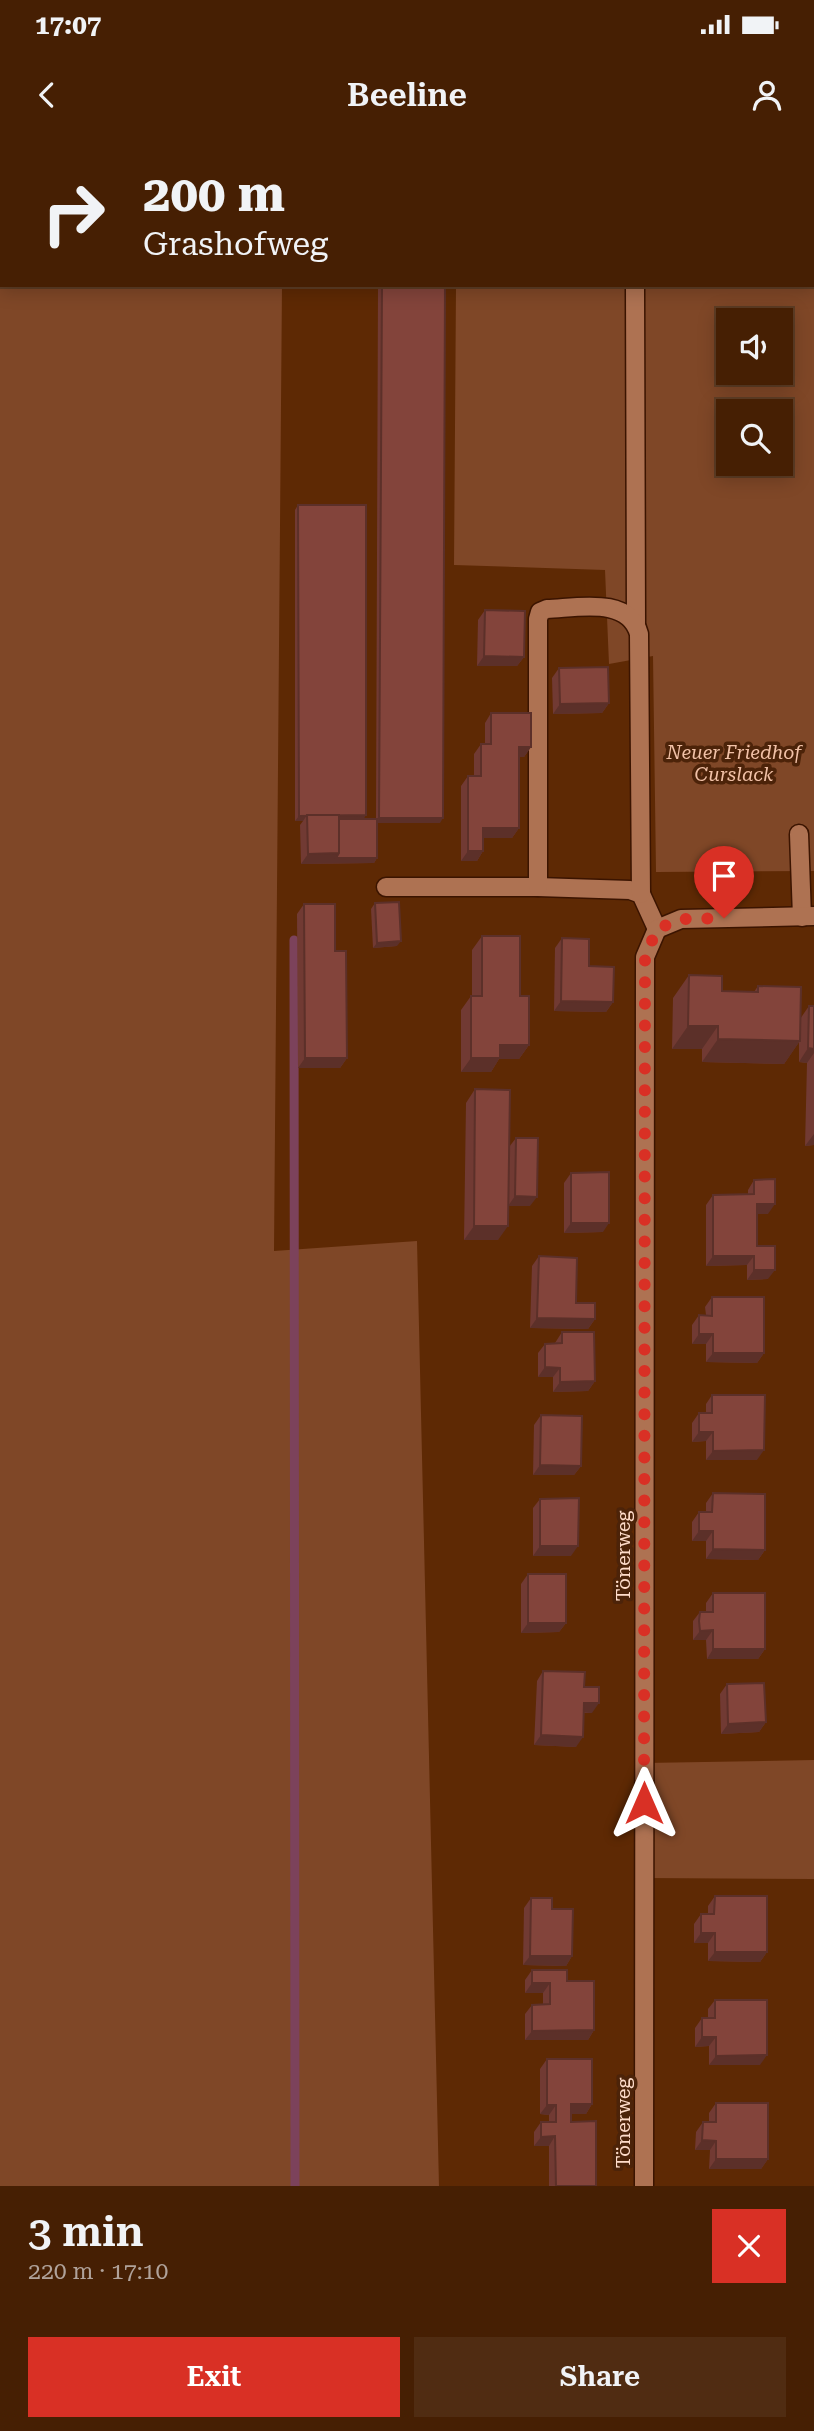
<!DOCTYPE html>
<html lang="en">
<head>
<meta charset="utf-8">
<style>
  body { margin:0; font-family:"Roboto Serif",serif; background:#502c12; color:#f1f3f6; height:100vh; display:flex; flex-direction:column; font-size:26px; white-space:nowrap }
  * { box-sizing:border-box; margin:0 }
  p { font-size:23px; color:#b0a29a }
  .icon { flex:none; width:38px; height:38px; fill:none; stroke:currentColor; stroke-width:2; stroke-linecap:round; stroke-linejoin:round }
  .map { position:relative; height:2046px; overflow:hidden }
  .sheet { display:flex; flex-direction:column; background:#461f03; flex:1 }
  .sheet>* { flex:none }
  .top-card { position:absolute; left:0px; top:0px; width:816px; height:147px; box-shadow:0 4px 18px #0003,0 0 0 2px #5e3d25; background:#461f03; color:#f1f3f6; overflow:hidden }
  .buttons { position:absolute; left:716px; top:168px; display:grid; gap:14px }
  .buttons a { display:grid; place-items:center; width:77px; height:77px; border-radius:0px; background:#461f03; box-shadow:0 4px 18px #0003,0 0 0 2px #5e3d25; font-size:35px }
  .pin { position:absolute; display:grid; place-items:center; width:60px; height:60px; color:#fff; margin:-72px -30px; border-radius:50% 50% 50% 0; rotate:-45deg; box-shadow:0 0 7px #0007 }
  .pin .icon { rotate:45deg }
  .me { position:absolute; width:77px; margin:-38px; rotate:0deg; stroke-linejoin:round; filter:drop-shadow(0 0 5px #0008) }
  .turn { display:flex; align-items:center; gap:24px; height:147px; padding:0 28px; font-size:32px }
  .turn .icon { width:91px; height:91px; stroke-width:2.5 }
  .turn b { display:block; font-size:49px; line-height:60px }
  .round { display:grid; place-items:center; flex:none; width:74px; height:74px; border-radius:0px; background:#502c12 }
  .overview { display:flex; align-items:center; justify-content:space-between; height:119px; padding:0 28px }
  h1 { font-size:42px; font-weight:600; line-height:52px }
  .cta { display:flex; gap:14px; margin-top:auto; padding:14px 28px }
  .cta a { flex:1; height:80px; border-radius:0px; background:#d93025; color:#fff; font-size:28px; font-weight:600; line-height:80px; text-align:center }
  .cta a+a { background:#502c12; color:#f1f3f6 }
  .status { display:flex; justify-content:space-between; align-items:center; height:49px; padding:0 35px; background:#461f03; direction:ltr }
  .status svg { height:19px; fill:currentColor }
  header { display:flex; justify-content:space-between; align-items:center; height:91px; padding:0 28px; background:#461f03; font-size:32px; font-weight:600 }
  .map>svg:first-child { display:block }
</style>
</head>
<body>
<div class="status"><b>17:07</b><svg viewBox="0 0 49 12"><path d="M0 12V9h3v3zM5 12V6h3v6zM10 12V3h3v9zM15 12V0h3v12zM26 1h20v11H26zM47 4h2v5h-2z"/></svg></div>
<header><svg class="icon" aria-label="back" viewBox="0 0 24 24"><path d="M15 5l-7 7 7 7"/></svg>Beeline<svg class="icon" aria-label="person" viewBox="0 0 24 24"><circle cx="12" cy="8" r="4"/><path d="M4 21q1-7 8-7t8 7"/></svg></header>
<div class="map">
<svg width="814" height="2046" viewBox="0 0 814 2046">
  <rect width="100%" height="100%" fill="#5e2904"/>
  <g fill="#7f4727" fill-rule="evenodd">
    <polygon points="0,0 283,0 2,2 2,145 282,145 274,1111 417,1101 439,2046 0,2046"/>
    <path d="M456,0H814V731L656,732L653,516L609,524L605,430L454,425L456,145H814V2ZM728,180H780V233H728ZM728,271H780V324H728Z"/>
    <polygon points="814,1620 814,1739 644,1738 644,1623"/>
  </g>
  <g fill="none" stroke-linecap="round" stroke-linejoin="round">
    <polyline stroke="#7c425b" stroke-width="9" points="294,800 295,2046"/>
    <defs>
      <g id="minor">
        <polyline points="474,0 475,2"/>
        <polyline points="305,2 305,0"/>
        <polyline points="635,145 636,485"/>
        <polyline points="799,694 802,777"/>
        <polyline points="386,747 538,747 630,750 641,754 657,789"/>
        <path d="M538,747V479L540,472L547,469C577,468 629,456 639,494L641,754"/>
        <polyline points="657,789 681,779 814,776"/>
        <polyline points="644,2046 645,817 657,789"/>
      </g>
    </defs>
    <use href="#minor" stroke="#3b1400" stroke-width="21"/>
    <use href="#minor" stroke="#ae7252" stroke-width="18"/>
  </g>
  <g fill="#713a33">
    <rect x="314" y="0" width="148" height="2"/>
    <polygon points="378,145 445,145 440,683 377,683 377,718 374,723 301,724 300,685 303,681 295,681 295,370 298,365 366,675 363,679 376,679"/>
    <polygon points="485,470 524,517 517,526 477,526 478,480"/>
    <polygon points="559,528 609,563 602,573 553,574 552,538"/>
    <polygon points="491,573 531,607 524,617 519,617 519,688 512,698 483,698 483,711 477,721 461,721 461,646 468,636 474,636 474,614 481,604 485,604 485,583"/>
    <polygon points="375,763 397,806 373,808 371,769"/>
    <polygon points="304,764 335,811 347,918 340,928 298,928 297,774"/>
    <polygon points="482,796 520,856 529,905 519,919 499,919 491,932 461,932 461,870 471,856 472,856 472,810"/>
    <polygon points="562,798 589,826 613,862 606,872 554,871 555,808"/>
    <polygon points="689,835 722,851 754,852 758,846 800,879 809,866 814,866 814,1005 805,1006 807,923 799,922 799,902 784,924 702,922 702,909 672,909 673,858"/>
    <polygon points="475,949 509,1007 516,998 530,1066 508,1066 498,1100 464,1100 466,963"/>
    <polygon points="571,1033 603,1092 564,1093 564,1043"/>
    <polygon points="754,1040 768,1074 757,1074 757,1106 768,1139 747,1140 747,1125 706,1126 706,1065 713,1055 748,1054 748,1050"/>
    <polygon points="539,1116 576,1163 595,1179 588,1189 530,1188 532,1126"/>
    <polygon points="712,1157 764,1213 757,1223 706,1222 706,1204 692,1204 692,1185 699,1175 706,1175 705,1167"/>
    <polygon points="562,1192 595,1241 588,1251 553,1252 553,1237 538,1237 538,1213 545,1204 555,1203"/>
    <polygon points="712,1255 757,1320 706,1320 706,1301 692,1302 692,1283 699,1273 706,1273 706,1264"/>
    <polygon points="541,1275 581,1326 574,1335 533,1335 534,1285"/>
    <polygon points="713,1353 765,1410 758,1420 706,1419 706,1401 692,1401 692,1382 699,1372 706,1372 706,1363"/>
    <polygon points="540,1359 571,1416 533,1416 533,1368"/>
    <polygon points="528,1434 566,1483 559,1492 521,1493 521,1444"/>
    <polygon points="713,1453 765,1509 758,1519 707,1519 706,1500 693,1500 693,1481 700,1472 706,1472 706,1463"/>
    <polygon points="543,1531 584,1547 592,1573 584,1573 576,1607 534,1605 537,1541"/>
    <polygon points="727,1544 766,1582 759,1592 721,1594 720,1554"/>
    <polygon points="715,1756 767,1812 760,1822 708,1821 708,1803 694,1803 694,1784 701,1774 708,1774 708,1766"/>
    <polygon points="531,1758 552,1769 572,1816 566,1826 523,1825 524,1768"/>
    <polygon points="532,1830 567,1841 594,1890 588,1900 525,1900 525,1874 532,1865 543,1864 543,1853 525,1853 525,1840"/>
    <polygon points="715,1860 760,1925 709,1925 709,1906 695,1907 695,1888 702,1878 708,1878 708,1869"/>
    <polygon points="547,1919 592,1964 586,1974 571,1974 571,1982 596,2046 549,2046 549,2006 534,2006 534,1992 541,1982 549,1982 549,1975 540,1974 540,1929"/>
    <polygon points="716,1963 768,2019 761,2029 709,2029 710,2010 695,2010 696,1992 703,1982 709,1982 709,1973"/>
  </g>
  <g fill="#5c3029">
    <polygon points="471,145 512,145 470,147"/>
    <polygon points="484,516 524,517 517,526 477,526"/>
    <polygon points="609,563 602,573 553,574 560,564"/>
    <polygon points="519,607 531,607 524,617 512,617"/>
    <polygon points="307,675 366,675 363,680 307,681"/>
    <polygon points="307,675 303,681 295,681 299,676"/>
    <polygon points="379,678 443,678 440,683 376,683"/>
    <polygon points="483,688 519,688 512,698 477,698"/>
    <polygon points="468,711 483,711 477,721 461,721"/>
    <polygon points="339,713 377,718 374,723 301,724 308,714"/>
    <polygon points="401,801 397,806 373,808 377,803"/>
    <polygon points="561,861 613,862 606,872 554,871"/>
    <polygon points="688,886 718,886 702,909 672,909"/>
    <polygon points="718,899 800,901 784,924 702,922"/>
    <polygon points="500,905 529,905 519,919 499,919 491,932 461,932 471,918"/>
    <polygon points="808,908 814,909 814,913 807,923 799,922"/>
    <polygon points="305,918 347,918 340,928 298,928"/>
    <polygon points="814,994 814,1005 805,1006"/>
    <polygon points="515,1056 537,1057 530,1066 508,1066"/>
    <polygon points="757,1064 775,1064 768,1074 750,1074"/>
    <polygon points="571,1083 609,1083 603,1092 564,1093"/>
    <polygon points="474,1086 508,1086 498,1100 464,1100"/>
    <polygon points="713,1116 754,1116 747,1125 706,1126"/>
    <polygon points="754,1130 775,1130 768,1139 747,1140"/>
    <polygon points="537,1178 595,1179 588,1189 530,1188"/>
    <polygon points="699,1194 713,1194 706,1204 692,1204"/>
    <polygon points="713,1213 764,1213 757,1223 706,1222"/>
    <polygon points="545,1227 560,1228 553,1237 538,1237"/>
    <polygon points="595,1241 588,1251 553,1252 560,1242"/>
    <polygon points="699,1292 713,1292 706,1301 692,1302"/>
    <polygon points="764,1310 757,1320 706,1320 713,1311"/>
    <polygon points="540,1325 581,1326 574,1335 533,1335"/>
    <polygon points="699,1391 713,1391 706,1401 692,1401"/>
    <polygon points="540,1406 578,1406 571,1416 533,1416"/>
    <polygon points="713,1409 765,1410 758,1420 706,1419"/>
    <polygon points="528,1483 566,1483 559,1492 521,1493"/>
    <polygon points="713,1490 706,1500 693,1500 700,1491"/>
    <polygon points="713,1509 765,1509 758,1519 707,1519"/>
    <polygon points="584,1563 599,1563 592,1573 577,1572"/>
    <polygon points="766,1582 759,1592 721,1594 728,1584"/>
    <polygon points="541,1595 583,1597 576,1607 534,1605"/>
    <polygon points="701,1793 715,1793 708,1803 694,1803"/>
    <polygon points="715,1812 767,1812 760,1822 708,1821"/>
    <polygon points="530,1816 572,1816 566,1826 523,1825"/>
    <polygon points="532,1843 550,1843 543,1853 525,1853"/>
    <polygon points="594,1890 588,1900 525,1900 532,1891"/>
    <polygon points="702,1897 716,1897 709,1906 695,1907"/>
    <polygon points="767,1915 760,1925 709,1925 716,1916"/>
    <polygon points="571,1964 592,1964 586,1974 564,1974"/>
    <polygon points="547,1965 556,1965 549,1975 540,1974"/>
    <polygon points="555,1996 549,2006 534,2006 541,1997"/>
    <polygon points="702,2000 716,2001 710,2010 695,2010"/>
    <polygon points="716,2019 768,2019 761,2029 709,2029"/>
  </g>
  <g fill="#83443b" stroke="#5c3029" stroke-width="2">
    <rect x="326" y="0" width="136" height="2"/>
    <polygon points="382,145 445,145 443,678 379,678"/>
    <polygon points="298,365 366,365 366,675 299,676"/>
    <polygon points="485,470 525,471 524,517 484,516"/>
    <polygon points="608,527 609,563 560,564 559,528"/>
    <polygon points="491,573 531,573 531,607 519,607 519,688 483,688 483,711 468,711 468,636 481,636 481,604 491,604"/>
    <polygon points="307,675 339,675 339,713 308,714"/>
    <polygon points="339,679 377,679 377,718 336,718 339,713"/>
    <polygon points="399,762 401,801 377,803 375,763"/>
    <polygon points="304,764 335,764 335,811 346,811 347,918 305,918"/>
    <polygon points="482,796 520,796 520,856 529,856 529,905 500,905 500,918 471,918 471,856 482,856"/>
    <polygon points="562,798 589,799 589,826 614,827 613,862 561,861"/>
    <polygon points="689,835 722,836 722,851 758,852 758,846 801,847 800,901 718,899 718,886 688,886"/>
    <polygon points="809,866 814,866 814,909 808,908"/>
    <polygon points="475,949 510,950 508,1086 474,1086"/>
    <polygon points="516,998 538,998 537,1057 515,1056"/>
    <polygon points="609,1032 609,1083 571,1083 571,1033"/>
    <polygon points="775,1039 775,1064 757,1064 757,1106 775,1106 775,1130 754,1130 754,1116 713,1116 713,1055 754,1054 754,1040"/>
    <polygon points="539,1116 577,1118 576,1163 595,1163 595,1179 537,1178"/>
    <polygon points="712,1157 764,1157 764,1213 713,1213 713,1194 699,1194 699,1175 712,1176"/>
    <polygon points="562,1192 594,1192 595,1241 560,1242 560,1228 545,1227 545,1204 562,1203"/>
    <polygon points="712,1255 765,1255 764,1310 713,1311 713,1292 699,1292 699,1273 712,1273"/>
    <polygon points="541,1275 582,1276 581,1326 540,1325"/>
    <polygon points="713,1353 765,1354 765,1410 713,1409 713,1391 699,1391 699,1372 712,1372"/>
    <polygon points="579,1358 578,1406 540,1406 540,1359"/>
    <rect x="528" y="1434" width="38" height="49"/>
    <polygon points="713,1453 765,1453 765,1509 713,1509 713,1490 700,1491 699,1481 700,1472 713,1472"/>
    <polygon points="543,1531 585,1532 584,1547 599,1547 599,1563 584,1563 583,1597 541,1595"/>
    <polygon points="764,1543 766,1582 728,1584 727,1544"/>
    <polygon points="715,1756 767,1756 767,1812 715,1812 715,1793 701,1793 701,1774 714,1774"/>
    <polygon points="531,1758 552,1758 552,1769 573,1769 572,1816 530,1816"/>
    <polygon points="532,1830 567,1830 567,1841 594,1841 594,1890 532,1891 532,1865 550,1864 550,1843 532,1843"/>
    <polygon points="715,1860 767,1860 767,1915 716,1916 716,1897 702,1897 702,1878 715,1878"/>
    <polygon points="547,1919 592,1919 592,1964 571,1964 571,1982 596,1981 596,2046 556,2046 555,1996 541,1997 541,1982 556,1982 556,1965 547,1965"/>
    <polygon points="716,1963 768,1963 768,2019 716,2019 716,2001 702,2000 703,1982 716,1982"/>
  </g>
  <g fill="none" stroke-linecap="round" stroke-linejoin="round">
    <polyline stroke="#d93025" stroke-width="12" stroke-dasharray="0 21.6" points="644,1663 645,817 657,789 681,779 724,778"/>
  </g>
  <g text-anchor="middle" stroke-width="7" stroke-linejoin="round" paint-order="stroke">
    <g font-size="19" font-style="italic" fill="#f1c1a7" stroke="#4c2309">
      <text x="734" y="619">Neuer Friedhof<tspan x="734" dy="22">Curslack</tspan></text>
    </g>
    <g font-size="19" fill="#fedcca" stroke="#4c2309">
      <text transform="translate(623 1416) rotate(-90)" y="7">Tönerweg</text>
      <text transform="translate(623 1983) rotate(-90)" y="7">Tönerweg</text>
    </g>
  </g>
</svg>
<div class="buttons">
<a><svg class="icon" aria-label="sound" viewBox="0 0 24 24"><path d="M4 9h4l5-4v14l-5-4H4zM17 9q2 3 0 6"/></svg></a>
<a><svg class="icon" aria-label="search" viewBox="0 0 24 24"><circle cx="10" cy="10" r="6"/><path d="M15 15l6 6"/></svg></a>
</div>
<div class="pin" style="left:724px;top:778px;background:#d93025"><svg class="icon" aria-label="arrive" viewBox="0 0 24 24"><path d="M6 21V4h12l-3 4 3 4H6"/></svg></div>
<svg class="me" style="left:644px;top:1663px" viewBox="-20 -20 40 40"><path d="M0-17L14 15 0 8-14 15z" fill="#d93025" stroke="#fff" stroke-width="4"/></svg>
<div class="top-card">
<div class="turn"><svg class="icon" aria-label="right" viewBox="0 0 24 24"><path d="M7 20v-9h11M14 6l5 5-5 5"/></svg><div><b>200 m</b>Grashofweg</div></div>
</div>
</div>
<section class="sheet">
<div class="overview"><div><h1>3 min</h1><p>220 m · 17:10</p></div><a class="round" style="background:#d93025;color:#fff"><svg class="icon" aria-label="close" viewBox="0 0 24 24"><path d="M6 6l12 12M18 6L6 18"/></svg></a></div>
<div class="cta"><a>Exit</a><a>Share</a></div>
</section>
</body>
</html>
